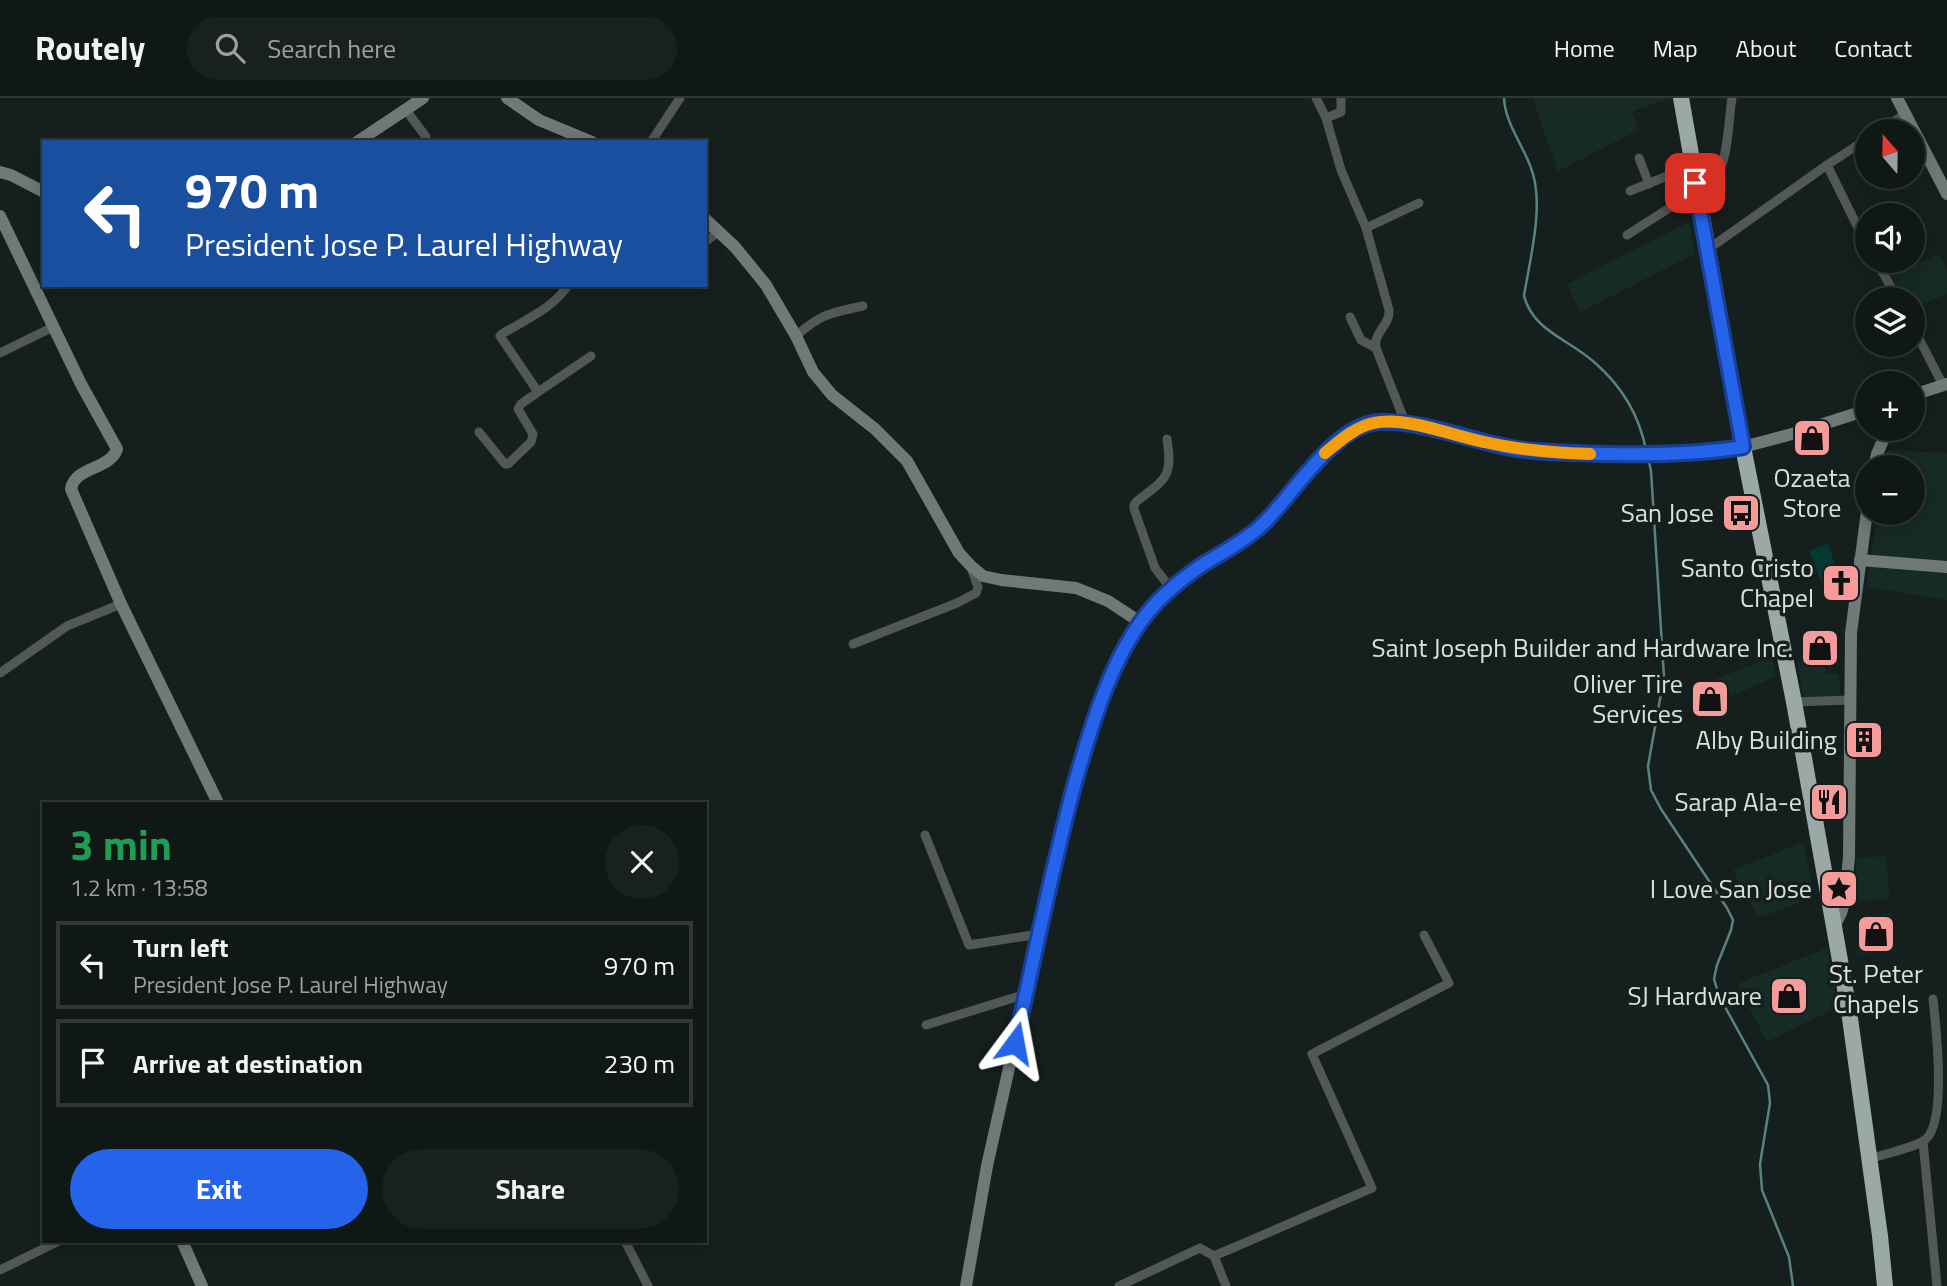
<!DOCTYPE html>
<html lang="en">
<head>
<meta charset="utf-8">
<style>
  body { margin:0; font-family:"Titillium Web",sans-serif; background:#19211f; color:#f1f3f6; height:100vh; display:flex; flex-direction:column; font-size:26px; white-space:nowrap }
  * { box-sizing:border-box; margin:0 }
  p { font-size:23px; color:#9ca0a1 }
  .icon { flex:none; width:38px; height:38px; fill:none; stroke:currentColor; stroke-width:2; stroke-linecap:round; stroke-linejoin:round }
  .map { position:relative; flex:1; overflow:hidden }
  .panel { position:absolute; left:42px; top:704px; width:665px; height:441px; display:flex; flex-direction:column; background:#101816; border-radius:0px; box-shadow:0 4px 18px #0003,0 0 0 2px #303735 }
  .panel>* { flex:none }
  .guide { position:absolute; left:42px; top:42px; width:665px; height:147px; border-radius:0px; box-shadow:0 4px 18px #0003,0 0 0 2px #303735; background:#1a4fa0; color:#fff; overflow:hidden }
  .needle { width:46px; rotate:340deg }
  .tools { position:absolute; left:1855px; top:21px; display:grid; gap:14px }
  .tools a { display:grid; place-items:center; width:70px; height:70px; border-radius:50%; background:#101816; box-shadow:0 4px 18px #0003,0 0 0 2px #303735; font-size:35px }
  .pin { position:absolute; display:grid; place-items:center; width:60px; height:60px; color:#fff; margin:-30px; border-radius:14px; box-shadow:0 4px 10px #0006 }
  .me { position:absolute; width:77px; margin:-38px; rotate:13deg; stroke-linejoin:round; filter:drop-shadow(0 0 5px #0008) }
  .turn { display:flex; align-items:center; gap:24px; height:147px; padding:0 28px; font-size:32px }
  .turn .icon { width:91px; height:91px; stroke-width:2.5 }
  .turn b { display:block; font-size:49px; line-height:60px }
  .round { display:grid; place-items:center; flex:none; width:74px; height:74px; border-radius:37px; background:#19211f }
  .head { display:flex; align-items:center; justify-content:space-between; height:119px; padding:0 28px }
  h1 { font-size:42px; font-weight:700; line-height:52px; color:#1e9e55 }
  .button { display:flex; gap:14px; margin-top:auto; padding:14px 28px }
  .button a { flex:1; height:80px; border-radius:42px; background:#2563eb; color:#fff; font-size:28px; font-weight:700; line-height:80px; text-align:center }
  .button a+a { background:#19211f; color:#f1f3f6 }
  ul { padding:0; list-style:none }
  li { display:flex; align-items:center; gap:21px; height:88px; margin:0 14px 10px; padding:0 14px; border:4px solid #303735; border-radius:0px }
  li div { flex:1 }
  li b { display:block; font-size:26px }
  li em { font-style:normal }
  header { display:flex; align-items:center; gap:42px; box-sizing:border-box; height:98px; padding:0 35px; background:#101816; border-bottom:2px solid #303735 }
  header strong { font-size:33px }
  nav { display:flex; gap:38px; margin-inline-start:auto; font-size:24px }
  .search { width:490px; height:63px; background:#19211f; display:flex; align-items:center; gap:18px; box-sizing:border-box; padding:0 24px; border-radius:38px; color:#9ca0a1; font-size:26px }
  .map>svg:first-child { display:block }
</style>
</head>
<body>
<header>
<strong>Routely</strong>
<div class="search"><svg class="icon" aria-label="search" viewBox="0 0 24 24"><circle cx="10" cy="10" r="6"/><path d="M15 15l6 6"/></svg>Search here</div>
<nav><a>Home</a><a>Map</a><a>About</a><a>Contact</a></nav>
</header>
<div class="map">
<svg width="1947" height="1188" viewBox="0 0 1947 1188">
  <rect width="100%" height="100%" fill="#15201e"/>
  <g fill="#162a26">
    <polygon points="1532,0 1665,0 1666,1 1632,14 1639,32 1558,73"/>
    <polygon points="1689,124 1695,156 1580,214 1567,186"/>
    <polygon points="1940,156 1947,173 1947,196 1913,210 1913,201 1905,201 1891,177"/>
    <polygon points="1887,352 1947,355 1947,502 1866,489 1878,415 1913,415 1913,369 1884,369"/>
    <polygon points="1772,559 1776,579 1691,615 1701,587"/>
    <polygon points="1825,561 1826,576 1839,576 1841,604 1805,608 1797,564"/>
    <polygon points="1804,744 1814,799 1758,820 1733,772"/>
    <polygon points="1886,758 1890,801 1856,803 1856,760"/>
    <polygon points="1891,815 1895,853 1858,857 1859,819"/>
    <polygon points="1827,850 1838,909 1767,944 1737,886"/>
  </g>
  <polygon fill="#053831" points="1828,446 1839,478 1821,484 1809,452"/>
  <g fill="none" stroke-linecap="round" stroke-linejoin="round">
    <g stroke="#5b827c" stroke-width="2.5">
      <path d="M1504,0C1505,25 1523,47 1531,70C1545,106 1530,160 1524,198C1534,234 1569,241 1594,264C1622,288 1639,316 1646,352"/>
      <polyline points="1648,359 1651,373 1664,579 1648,668 1651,692 1661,711 1727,810 1733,822 1731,832 1717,867 1714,881 1719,898 1768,987 1770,1005 1760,1066 1762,1092 1789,1159 1793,1188"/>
    </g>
    <g stroke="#525856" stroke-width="9">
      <path d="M1316,0L1326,20L1341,72L1366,130L1389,212C1390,228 1373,234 1376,250L1405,324"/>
      <polyline points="406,12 426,39 426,44"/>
      <polyline points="1326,20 1341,14 1341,0"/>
      <polyline points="1880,33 1905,16"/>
      <polyline points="651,44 680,0"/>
      <polyline points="1639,60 1649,86"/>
      <polyline points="1827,67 1867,148"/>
      <path d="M1695,85C1702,82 1710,80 1716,76C1728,68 1729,16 1732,0"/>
      <polyline points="1630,93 1692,68"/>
      <polyline points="1366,130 1419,105"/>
      <polyline points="1627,137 1671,109 1698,99"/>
      <polyline points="705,144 718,134"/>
      <polyline points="1707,152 1827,67 1867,41"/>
      <polyline points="1876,163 1898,201"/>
      <polyline points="1350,219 1361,242 1376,250"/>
      <polyline points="1913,229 1943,287"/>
      <path d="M796,238C821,216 830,215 863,208"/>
      <polyline points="0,255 53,229"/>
      <polyline points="538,294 591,258"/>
      <path d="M479,334L505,366H508L531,344L533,336L518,311L521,306L538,294L500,238L502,236C523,223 555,209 568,187"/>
      <path d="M1167,341C1173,379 1166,381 1137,403L1134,407V411L1155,470L1172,492"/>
      <polyline points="853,546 957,505 976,495 978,489 971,470"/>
      <polyline points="0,575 67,528 121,506"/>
      <polyline points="1794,604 1849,602"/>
      <polyline points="925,737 969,847 1039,836"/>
      <polyline points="926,927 1026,896"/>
      <polyline points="1923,1044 1937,1188"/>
      <path d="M1870,1061C1883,1056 1918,1049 1926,1041C1947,1022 1936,929 1933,901"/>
      <polyline points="625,1143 648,1188"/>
      <polyline points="1214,1158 1372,1090 1312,956 1449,885 1424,837"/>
      <polyline points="0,1172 59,1143"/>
      <polyline points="1119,1188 1200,1150 1214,1158 1226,1188"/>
    </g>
    <g stroke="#6f7977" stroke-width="12">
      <polyline points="507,0 539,22 592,44"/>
      <polyline points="1897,0 1947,96"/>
      <polyline points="357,44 423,0"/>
      <polyline points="0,74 11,77 44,94"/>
      <path d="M0,118L81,286L117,351C110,372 75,368 71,391L121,506L218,705"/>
      <polyline points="705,121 735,149 766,187 796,238 813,274 832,297 875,331 907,363 959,455 971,468 983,478 1001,482 1076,490 1108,503 1140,524"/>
      <polyline points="1913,297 1947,286"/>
      <polyline points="1874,369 1877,356 1888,331"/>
      <polyline points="1860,462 1947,469"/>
      <polyline points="1834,829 1841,815 1845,801 1849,759 1851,535 1867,413"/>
      <polyline points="182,1143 202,1188"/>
      <polyline points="966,1188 987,1068 1063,729 1088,640 1100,606 1117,566 1140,524 1156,507 1201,468 1237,447 1263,425 1316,363 1340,343 1356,331 1376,324 1405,324 1482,344 1550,355 1634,356 1707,355 1743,349 1792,336 1867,312"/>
    </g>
    <polyline stroke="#9ba9a6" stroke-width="16" points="1681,0 1743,349 1794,604 1849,913 1880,1138 1885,1188"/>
  </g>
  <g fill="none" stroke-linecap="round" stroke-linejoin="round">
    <defs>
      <path id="route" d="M1015,945C1035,857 1052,768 1076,681C1091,629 1109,569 1140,525C1155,503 1180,482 1202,467C1223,454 1245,443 1263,426C1293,397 1334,327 1379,324C1422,322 1474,344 1517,351C1547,355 1577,355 1608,356C1653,357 1698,356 1743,349L1695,85"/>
    </defs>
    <use href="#route" stroke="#184099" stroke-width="18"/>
    <use href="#route" stroke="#2563eb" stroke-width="12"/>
    <path stroke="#f59e0b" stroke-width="12" d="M1325,355C1340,343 1355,329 1374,325C1407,318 1452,338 1484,344C1520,352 1554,355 1590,356"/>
  </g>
  <defs>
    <symbol id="shop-square" viewBox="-11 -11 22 22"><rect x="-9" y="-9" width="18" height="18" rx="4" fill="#f59b99" stroke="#15201e"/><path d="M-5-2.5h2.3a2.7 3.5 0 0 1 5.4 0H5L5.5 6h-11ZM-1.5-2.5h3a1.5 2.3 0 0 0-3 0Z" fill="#111"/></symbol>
    <symbol id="bus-square" viewBox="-11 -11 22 22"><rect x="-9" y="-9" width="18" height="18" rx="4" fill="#f59b99" stroke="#15201e"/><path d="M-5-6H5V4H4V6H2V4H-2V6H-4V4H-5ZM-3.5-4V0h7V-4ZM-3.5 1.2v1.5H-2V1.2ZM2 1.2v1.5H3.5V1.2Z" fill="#111"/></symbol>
    <symbol id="church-square" viewBox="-11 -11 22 22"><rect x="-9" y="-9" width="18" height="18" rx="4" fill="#f59b99" stroke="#15201e"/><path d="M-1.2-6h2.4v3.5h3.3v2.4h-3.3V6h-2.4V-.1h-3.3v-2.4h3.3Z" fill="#111"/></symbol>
    <symbol id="building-square" viewBox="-11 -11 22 22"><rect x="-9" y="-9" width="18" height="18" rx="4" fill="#f59b99" stroke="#15201e"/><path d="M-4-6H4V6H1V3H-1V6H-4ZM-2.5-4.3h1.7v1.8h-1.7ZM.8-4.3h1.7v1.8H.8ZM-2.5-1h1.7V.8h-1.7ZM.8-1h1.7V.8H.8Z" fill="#111"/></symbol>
    <symbol id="restaurant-square" viewBox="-11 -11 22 22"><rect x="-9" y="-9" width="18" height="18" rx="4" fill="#f59b99" stroke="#15201e"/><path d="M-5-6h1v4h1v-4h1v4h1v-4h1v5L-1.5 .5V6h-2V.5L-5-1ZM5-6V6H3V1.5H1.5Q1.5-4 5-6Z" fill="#111"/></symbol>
    <symbol id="sight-square" viewBox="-11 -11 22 22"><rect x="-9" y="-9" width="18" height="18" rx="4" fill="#f59b99" stroke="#15201e"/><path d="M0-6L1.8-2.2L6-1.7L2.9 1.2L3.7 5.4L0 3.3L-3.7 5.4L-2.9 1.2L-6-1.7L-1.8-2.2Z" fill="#111"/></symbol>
  </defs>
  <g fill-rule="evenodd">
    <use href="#shop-square" x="1790" y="318" width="44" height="44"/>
    <use href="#bus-square" x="1719" y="393" width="44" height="44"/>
    <use href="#church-square" x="1819" y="463" width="44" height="44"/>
    <use href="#shop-square" x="1798" y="528" width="44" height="44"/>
    <use href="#shop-square" x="1688" y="579" width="44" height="44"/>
    <use href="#building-square" x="1842" y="620" width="44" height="44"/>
    <use href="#restaurant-square" x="1807" y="682" width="44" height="44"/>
    <use href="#sight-square" x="1817" y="769" width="44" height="44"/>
    <use href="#shop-square" x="1854" y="814" width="44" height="44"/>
    <use href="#shop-square" x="1767" y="876" width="44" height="44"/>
  </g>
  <g text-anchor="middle" stroke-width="7" stroke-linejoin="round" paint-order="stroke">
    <g font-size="26" fill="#d9e0df" stroke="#15201e" text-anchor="end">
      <text x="1812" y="389" text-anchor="middle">Ozaeta<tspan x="1812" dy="30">Store</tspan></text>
      <text x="1714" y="424">San Jose</text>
      <text x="1814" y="479">Santo Cristo<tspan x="1814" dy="30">Chapel</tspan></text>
      <text x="1793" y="559">Saint Joseph Builder and Hardware Inc.</text>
      <text x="1683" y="595">Oliver Tire<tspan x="1683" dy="30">Services</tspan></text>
      <text x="1837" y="651">Alby Building</text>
      <text x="1802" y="713">Sarap Ala-e</text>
      <text x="1812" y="800">I Love San Jose</text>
      <text x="1876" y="885" text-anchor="middle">St. Peter<tspan x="1876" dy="30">Chapels</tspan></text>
      <text x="1762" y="907">SJ Hardware</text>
    </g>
  </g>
</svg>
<div class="tools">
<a><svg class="needle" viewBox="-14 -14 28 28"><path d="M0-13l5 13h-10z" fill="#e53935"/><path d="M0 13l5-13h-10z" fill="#9ca0a1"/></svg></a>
<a><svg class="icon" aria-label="sound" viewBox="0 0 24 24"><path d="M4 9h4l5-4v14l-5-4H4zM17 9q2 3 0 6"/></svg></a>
<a><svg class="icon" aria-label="layers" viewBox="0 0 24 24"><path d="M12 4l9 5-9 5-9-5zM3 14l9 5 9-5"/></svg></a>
<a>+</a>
<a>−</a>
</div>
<div class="pin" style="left:1695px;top:85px;background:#d93025"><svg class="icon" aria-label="arrive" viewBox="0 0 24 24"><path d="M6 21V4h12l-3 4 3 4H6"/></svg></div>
<svg class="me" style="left:1015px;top:945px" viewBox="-20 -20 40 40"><path d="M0-17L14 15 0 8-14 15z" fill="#2563eb" stroke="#fff" stroke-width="4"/></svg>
<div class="guide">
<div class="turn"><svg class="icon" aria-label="left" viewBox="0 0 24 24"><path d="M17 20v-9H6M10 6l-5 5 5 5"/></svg><div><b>970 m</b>President Jose P. Laurel Highway</div></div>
</div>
<section class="panel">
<div class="head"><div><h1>3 min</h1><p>1.2 km · 13:58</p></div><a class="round"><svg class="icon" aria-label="close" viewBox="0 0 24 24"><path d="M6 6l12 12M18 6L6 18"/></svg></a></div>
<ul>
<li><svg class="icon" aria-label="left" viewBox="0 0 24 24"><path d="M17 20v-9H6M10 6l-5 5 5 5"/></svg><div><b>Turn left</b><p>President Jose P. Laurel Highway</p></div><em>970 m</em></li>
<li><svg class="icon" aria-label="arrive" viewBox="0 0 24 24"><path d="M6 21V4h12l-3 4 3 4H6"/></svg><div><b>Arrive at destination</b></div><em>230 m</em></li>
</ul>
<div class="button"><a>Exit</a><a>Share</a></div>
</section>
</div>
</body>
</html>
